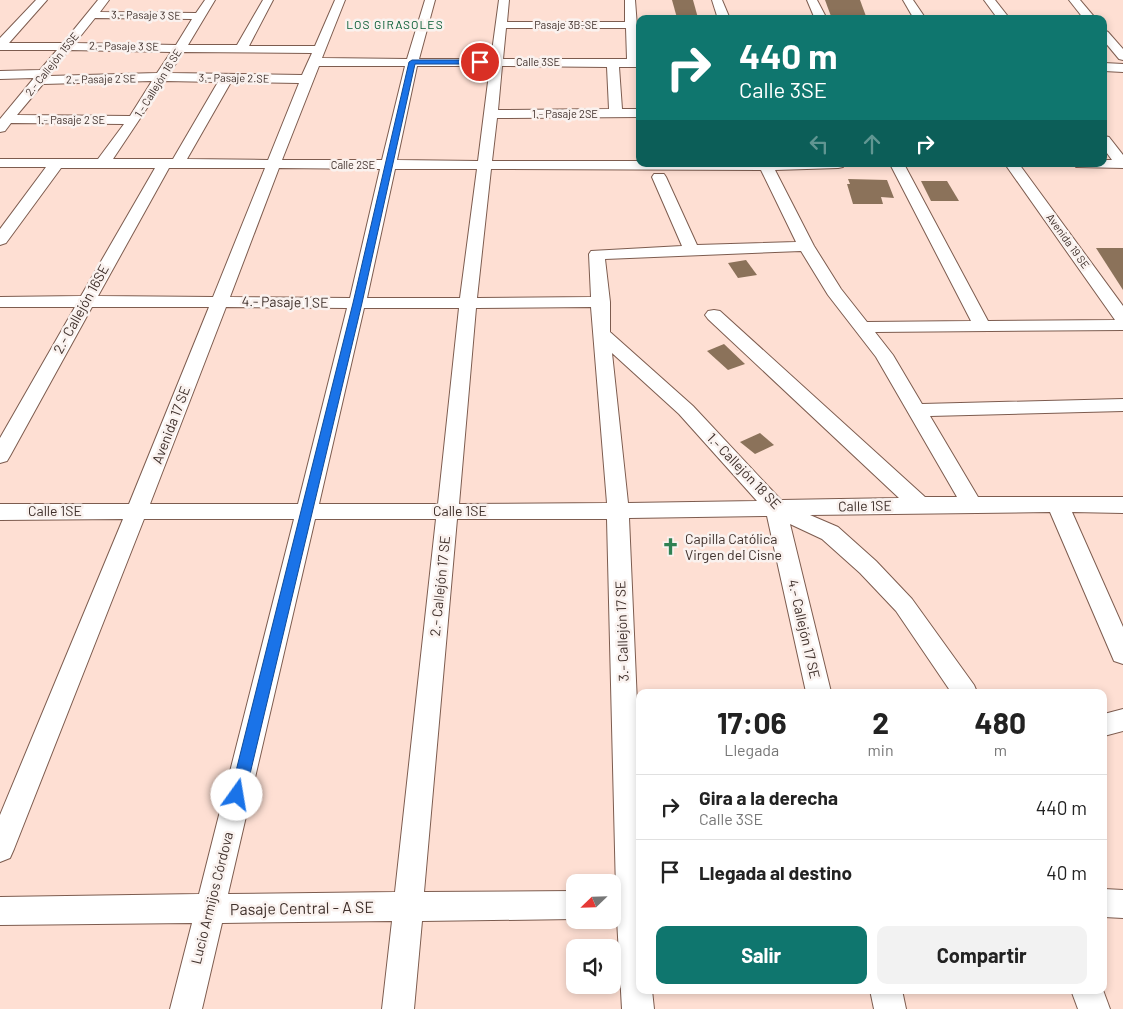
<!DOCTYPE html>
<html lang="es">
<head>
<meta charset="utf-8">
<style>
  body { margin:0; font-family:Barlow,sans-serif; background:#f2f2f2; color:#222; height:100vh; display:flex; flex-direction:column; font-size:19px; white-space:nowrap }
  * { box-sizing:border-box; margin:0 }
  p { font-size:16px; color:#767676 }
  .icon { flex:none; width:28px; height:28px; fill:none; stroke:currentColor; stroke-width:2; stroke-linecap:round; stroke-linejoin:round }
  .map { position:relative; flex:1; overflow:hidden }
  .sheet { position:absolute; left:636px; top:689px; width:471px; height:305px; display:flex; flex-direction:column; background:#fff; border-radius:10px; box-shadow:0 2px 8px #0003 }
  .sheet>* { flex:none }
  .banner { position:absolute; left:636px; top:15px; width:471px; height:152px; border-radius:10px; box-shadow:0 2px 8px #0003; background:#0f766e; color:#fff; overflow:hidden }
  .needle { width:32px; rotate:247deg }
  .tools { position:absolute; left:566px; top:874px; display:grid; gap:10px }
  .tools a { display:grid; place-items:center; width:55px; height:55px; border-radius:10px; background:#fff; box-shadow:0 2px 8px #0003; font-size:25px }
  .pin { position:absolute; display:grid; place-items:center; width:42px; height:42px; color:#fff; margin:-21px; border:2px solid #fff; border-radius:50%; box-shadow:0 1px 5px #0007 }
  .me { position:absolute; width:55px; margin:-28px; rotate:13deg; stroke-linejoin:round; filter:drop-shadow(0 0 4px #0008) }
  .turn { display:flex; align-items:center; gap:18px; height:105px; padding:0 20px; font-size:22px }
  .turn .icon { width:65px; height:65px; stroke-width:2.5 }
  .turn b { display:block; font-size:35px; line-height:42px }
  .lanes { display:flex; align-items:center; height:48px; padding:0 20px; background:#0003; justify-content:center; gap:25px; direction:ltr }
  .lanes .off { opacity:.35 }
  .eta { display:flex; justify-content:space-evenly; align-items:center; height:85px; text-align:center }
  .eta b { font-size:30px; font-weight:700; line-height:35px }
  .cta { display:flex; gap:10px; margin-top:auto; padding:10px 20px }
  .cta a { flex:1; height:58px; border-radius:10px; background:#0f766e; color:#fff; font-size:20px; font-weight:700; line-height:58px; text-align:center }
  .cta a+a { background:#f2f2f2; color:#222 }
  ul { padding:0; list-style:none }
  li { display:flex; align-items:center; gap:15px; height:65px; padding:0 20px; border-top:1px solid #e0e0e0 }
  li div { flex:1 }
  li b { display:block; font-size:19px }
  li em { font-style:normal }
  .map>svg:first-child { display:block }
</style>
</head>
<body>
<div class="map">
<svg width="1123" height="1009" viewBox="0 0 1123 1009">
  <rect width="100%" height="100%" fill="#fedfd3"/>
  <g fill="#8b725a">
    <polygon points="672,0 693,0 698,18 677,18"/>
    <polygon points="825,0 860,0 867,19 832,19"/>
    <polygon points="848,179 887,180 894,198 881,197 883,204 853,204 847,184 850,184"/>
    <polygon points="921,181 947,181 959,201 931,201"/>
    <polygon points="1096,248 1123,248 1123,290"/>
    <polygon points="746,260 757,275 738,278 728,263"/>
    <polygon points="724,344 745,364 728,370 707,351"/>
    <polygon points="760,433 774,445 755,454 740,442"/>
  </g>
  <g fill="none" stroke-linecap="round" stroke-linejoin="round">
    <defs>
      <g id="minor">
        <path d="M36,0H47L9,43H63L98,0H109L100,12L196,13L205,0H215L188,45H237L263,0H273L249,46H315L335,0H345L322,58L407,59L425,0H435L419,59H491L499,0H509L507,22H625V0H635L640,67H619L622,109H640V117L497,118L492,161H640V164H845L843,167L838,168L775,170L814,246L841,289L867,322L971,321L890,164H904L988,321L1115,320L1005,164H1019L1123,306V330L875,332L893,355L922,404L1123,399V411L930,416L978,497H1123V513L1072,512L1123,627V664L1114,661L1111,654L1050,512L810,515L838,527L876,561L912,599L974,685L977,692H951L896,611L860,573L822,539L790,524L831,692H806L767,516L629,518L640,773V990H652L654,1009H622L617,919H612V891H616L607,519H457L424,892L575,891V919L422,921L414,1009H382L392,921L222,923L202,1009H170L192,923L0,925V897L199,894L294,519H144L14,849L10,858L0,862V815L123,519L0,520V504H129L209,307H92L10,456L7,461L0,463V438L75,307H0V297L81,296L155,168H61L6,243L0,245V229L46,167H0V159H98L124,124L11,123L5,131L0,132V119L34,78L0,79V71L40,70L57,50H0V38ZM95,18L192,19L176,45L75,43ZM506,28H626L627,59H503ZM69,50L171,52L157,73L49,76ZM183,52L312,53L302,75L170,73ZM319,66H405L382,160H282ZM417,66H490L478,161L397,160ZM502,66L607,67L609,109L498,110ZM152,81L130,116L17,115L43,84ZM165,81L218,82L173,159H113ZM231,82L299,83L268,160L187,159ZM169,168H265L213,297L98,296ZM279,168L380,169L350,298L230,297ZM395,169H477L460,298H367ZM491,169L761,170L796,242L697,245L666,177L664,174H654L652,177L682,246L591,251L589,254L591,297L477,298ZM801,251L828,295L876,357L957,497H925L720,311L714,310L708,311L705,315L708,319L899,498L781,500L693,406L610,332V302L605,259ZM226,307L347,308L298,504H150ZM591,307L607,503L459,504L476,308ZM364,308H459L438,504H319ZM612,353L679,414L757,501L628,503ZM315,519H436L395,892L228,894Z"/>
        <polygon points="712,0 722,0 730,19 718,19"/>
        <polygon points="807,0 817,0 827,19 815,19"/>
        <polygon points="903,0 913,0 926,19 914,19"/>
        <polygon points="984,0 995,0 1010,19 998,19"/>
        <polygon points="1069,0 1080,0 1096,19 1084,19"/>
        <polygon points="1104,30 1108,32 1123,49 1123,60 1119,59 1104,41"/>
        <polygon points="1104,63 1123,64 1123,72 1104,71"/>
        <polygon points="1104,136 1109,137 1123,155 1123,168 1076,167 1074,164 1104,164 1104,160 1112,160 1104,149"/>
        <polygon points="1123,709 1123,731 1104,736 1104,714"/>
        <polygon points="1104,889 1123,890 1123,918 1104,917"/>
        <polygon points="870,990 902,990 906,1009 874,1009"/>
        <polygon points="1071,990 1103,990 1110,1009 1078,1009"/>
      </g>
    </defs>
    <use href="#minor" stroke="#7d5c4f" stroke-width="2"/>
    <use href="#minor" fill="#fff" fill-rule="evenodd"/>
  </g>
  <polygon fill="#1a73e8" stroke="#114b97" points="412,60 480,60 484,62 480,64 415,64 362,303 245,795 242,800 237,802 232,800 230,795 353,303 409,62"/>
  <defs>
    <symbol id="church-bare" viewBox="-9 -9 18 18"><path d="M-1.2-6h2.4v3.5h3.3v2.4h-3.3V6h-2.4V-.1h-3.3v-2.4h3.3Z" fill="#2f8153" stroke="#faf2ef" stroke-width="2.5" paint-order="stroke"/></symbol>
  </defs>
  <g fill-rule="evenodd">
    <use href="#church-bare" x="658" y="534" width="25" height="25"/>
  </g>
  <g text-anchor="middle" stroke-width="5" stroke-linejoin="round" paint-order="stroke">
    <g font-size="11" fill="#3f302b" stroke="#faf2ef">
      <text transform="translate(146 15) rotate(1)" y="4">3.- Pasaje 3 SE</text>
      <text x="566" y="29">Pasaje 3B-SE</text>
      <text transform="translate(124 46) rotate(1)" y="4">2.- Pasaje 3 SE</text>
      <text x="538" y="66">Calle 3SE</text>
      <text transform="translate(52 64) rotate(-51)" y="4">2.- Callejón 15SE</text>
      <text transform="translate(234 78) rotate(1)" y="4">3.- Pasaje 2.SE</text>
      <text transform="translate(101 79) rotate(-1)" y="4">2.- Pasaje 2 SE</text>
      <text transform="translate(158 83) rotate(-58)" y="4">1.- Callejón 16 SE</text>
      <text x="565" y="118">1.- Pasaje 2SE</text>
      <text x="71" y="124">1.- Pasaje 2 SE</text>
      <text x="353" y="169">Calle 2SE</text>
      <text transform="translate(1068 241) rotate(54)" y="4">Avenida 19 SE</text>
    </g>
    <g font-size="12" letter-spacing="1" fill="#085d34" stroke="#faf2ef">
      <text x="395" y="29">LOS GIRASOLES</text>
    </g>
    <g font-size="14" fill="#3f302b" stroke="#faf2ef">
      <text transform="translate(285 302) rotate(1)" y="5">4.- Pasaje 1 SE</text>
      <text transform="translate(81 309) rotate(-61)" y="5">2.- Callejón 16SE</text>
      <text transform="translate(171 425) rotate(-69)" y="5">Avenida 17 SE</text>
      <text transform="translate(744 471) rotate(46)" y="5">1.- Callejón 18 SE</text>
      <text transform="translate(865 506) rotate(-1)" y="5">Calle 1SE</text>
      <text x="55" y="516">Calle 1SE</text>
      <text x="460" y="516">Calle 1SE</text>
      <text transform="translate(440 586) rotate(-84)" y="5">2.- Callejón 17 SE</text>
      <text transform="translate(804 629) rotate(77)" y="5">4.- Callejón 17 SE</text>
      <text transform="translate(622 631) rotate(-92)" y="5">3.- Callejón 17 SE</text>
      <text transform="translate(212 898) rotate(-76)" y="5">Lucio Armijos Córdova</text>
    </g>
    <g font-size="14" fill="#3f302b" stroke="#faf2ef" text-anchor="start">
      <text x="685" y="544">Capilla Católica<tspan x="685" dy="16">Virgen del Cisne</tspan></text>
    </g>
    <g font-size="16" fill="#3f302b" stroke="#faf2ef">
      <text transform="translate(302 908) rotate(-1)" y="6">Pasaje Central - A SE</text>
    </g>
  </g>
</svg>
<div class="tools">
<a><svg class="needle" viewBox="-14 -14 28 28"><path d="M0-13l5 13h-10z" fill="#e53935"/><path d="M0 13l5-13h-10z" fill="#767676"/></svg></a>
<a><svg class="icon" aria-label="sound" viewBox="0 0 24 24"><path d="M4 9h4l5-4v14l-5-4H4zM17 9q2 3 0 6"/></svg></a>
</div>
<div class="pin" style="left:480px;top:62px;background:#d93025"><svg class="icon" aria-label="arrive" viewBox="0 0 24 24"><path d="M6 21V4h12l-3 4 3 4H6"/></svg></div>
<svg class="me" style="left:237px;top:795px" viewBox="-20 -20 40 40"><circle r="19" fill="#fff"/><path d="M0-13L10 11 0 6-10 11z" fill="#1a73e8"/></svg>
<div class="banner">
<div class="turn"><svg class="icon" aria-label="right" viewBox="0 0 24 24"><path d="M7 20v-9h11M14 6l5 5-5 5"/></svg><div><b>440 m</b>Calle 3SE</div></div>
<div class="lanes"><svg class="icon off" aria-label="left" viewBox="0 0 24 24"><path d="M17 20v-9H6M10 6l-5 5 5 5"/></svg><svg class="icon off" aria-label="ahead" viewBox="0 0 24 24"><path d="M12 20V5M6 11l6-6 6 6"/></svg><svg class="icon" aria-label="right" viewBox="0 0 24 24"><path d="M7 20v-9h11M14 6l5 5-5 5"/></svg></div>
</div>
<section class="sheet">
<div class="eta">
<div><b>17:06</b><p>Llegada</p></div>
<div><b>2</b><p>min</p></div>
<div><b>480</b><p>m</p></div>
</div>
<ul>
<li><svg class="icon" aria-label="right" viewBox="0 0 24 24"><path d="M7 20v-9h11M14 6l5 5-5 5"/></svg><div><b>Gira a la derecha</b><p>Calle 3SE</p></div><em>440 m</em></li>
<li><svg class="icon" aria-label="arrive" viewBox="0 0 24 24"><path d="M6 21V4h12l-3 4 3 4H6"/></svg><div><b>Llegada al destino</b></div><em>40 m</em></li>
</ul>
<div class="cta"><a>Salir</a><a>Compartir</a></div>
</section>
</div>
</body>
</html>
